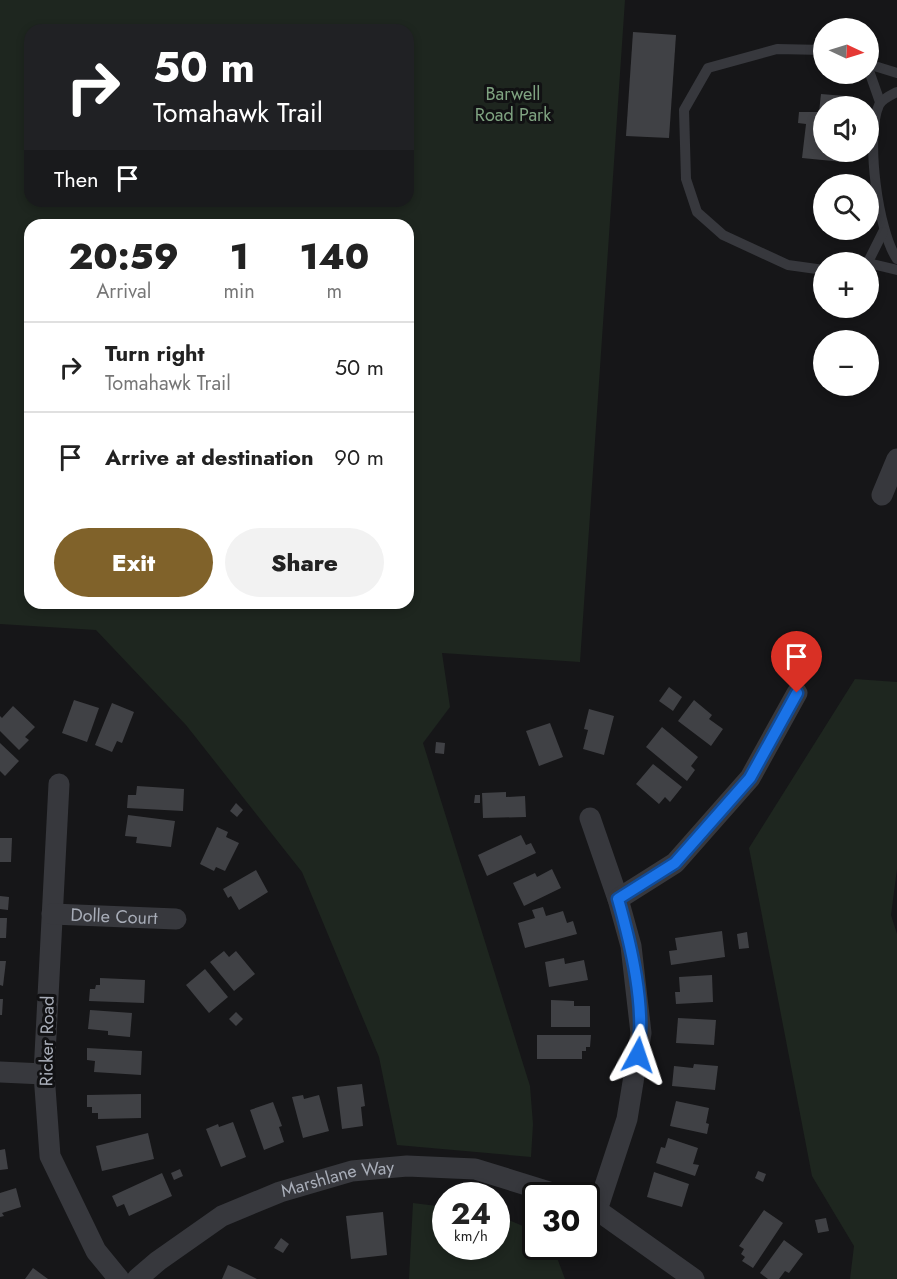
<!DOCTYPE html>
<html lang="en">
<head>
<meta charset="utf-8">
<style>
  body { margin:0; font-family:Jost,sans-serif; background:#f2f2f2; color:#222; height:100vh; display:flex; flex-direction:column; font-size:22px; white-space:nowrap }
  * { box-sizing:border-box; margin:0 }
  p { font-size:20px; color:#767676 }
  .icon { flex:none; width:33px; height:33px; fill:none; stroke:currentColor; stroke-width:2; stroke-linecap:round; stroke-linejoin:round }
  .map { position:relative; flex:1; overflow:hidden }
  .panel { position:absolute; left:24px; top:219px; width:390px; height:390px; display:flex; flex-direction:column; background:#fff; border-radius:18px; box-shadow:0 3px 9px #0003 }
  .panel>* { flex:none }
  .hud { position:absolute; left:24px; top:24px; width:390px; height:183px; border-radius:18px; box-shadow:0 3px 9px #0003; background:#202124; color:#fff; overflow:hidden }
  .needle { width:39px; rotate:94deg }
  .buttons { position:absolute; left:813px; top:18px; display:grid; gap:12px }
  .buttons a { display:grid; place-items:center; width:66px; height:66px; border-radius:50%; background:#fff; box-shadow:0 3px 9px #0003; font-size:30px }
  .speed { position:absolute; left:432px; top:1182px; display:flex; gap:12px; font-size:30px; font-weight:700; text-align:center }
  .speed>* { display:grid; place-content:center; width:78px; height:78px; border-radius:50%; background:#fff; box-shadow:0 3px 9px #0003; line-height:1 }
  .speed small { font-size:15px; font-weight:400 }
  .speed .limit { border:3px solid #111; border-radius:9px; background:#fff; color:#111 }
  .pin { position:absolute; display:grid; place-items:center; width:51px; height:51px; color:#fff; margin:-62px -26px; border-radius:50% 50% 50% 0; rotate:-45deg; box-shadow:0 0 6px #0007 }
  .pin .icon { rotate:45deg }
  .me { position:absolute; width:66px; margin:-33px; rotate:5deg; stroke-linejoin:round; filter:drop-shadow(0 0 4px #0008) }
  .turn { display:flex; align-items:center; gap:21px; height:126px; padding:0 30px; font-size:27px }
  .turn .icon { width:78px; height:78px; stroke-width:2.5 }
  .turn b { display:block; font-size:42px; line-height:51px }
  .then { display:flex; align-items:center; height:57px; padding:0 30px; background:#0003; gap:12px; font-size:22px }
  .eta { display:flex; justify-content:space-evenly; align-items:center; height:102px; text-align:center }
  .eta b { font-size:36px; font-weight:800; line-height:42px }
  .action { display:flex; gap:12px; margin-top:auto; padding:12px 30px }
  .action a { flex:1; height:69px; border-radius:36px; background:#80622a; color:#fff; font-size:24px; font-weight:800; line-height:69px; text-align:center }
  .action a+a { background:#f2f2f2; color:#222 }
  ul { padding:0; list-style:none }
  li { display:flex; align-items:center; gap:18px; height:90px; padding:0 30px; border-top:2px solid #e0e0e0 }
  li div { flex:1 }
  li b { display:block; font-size:22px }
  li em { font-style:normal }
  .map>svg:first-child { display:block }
</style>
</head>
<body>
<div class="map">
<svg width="897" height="1279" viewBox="0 0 897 1279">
  <rect width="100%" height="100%" fill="#161618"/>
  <g fill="#1e261f" fill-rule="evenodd">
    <path d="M0,0H625L580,662L442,653L450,707L423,743L530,1086L533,1124L531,1157L397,1145L379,1057L302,872L186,725L96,630L0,624ZM30,30H408V201H30ZM30,225H408V603H30Z"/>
    <polygon points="855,679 897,682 897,869 891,915 897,934 897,1279 850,1279 854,1246 812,1176 749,848"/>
    <polygon points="413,1203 445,1207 446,1246 496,1246 497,1215 535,1231 536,1246 553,1247 565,1279 409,1279"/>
  </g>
  <g fill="#404145">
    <polygon points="633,32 676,35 669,138 626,136"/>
    <polygon points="821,94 845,96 844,106 824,106 824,152 844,152 843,162 802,158 806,124 798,123 799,112 819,112"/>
    <polygon points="669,687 682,697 673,711 659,701"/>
    <polygon points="74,700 99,708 87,742 62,733"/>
    <polygon points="694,700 712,715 709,719 723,729 711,746 678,721"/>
    <polygon points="112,703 134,712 122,743 117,741 112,752 95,745"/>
    <polygon points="13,706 35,727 25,737 29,740 19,750 0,731 0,716 2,718"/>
    <polygon points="589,709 614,716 604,755 583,749 588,730 584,729"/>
    <polygon points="550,723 563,757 539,766 526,731"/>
    <polygon points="662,727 698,757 691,766 695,770 687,781 646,747"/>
    <polygon points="436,742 445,743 444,754 435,753"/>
    <polygon points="0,743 19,761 5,776 0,771"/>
    <polygon points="653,764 682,787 670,802 665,797 659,804 636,784"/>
    <polygon points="137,786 184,789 183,811 127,808 128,795 136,795"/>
    <polygon points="506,792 506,797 525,796 526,817 483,818 482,793"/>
    <polygon points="475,795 480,795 480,803 474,803"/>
    <polygon points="236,803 243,810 237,817 230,811"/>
    <polygon points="128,815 175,821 171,847 136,843 137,837 125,836"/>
    <polygon points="217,827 228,832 226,837 239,843 225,871 216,867 214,871 200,864"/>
    <polygon points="521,835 526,845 531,843 536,853 487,876 478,855"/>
    <polygon points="0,838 12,838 11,862 0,862"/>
    <polygon points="552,869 561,888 524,906 513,883 535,873 537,877"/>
    <polygon points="256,870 268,892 239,910 231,896 228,898 223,889"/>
    <polygon points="0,896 9,897 8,910 0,909"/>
    <polygon points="543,907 546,916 563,911 567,923 573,921 577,934 525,948 518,923 535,918 532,910"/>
    <polygon points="0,918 7,918 6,938 0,938"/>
    <polygon points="722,931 725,957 671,965 669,951 677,950 675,938"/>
    <polygon points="747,932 749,948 739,949 737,934"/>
    <polygon points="224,951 229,957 236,951 255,974 234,991 210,962"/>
    <polygon points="564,958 565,964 584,960 588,980 549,987 545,962"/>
    <polygon points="0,961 6,961 3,986 0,985"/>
    <polygon points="205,969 228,997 209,1013 186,985"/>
    <polygon points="712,975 713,1002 676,1004 675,992 680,992 679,977"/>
    <polygon points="100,978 145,980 144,1003 89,1001 90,989 95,989 96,985 100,985"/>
    <polygon points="0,999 3,999 2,1015 0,1015"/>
    <polygon points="551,1000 574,1001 574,1006 590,1006 590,1027 551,1027"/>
    <polygon points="90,1010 132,1013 130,1037 108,1035 108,1031 88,1029"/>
    <polygon points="236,1012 243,1019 236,1026 229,1019"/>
    <polygon points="678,1018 716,1020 714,1045 676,1043"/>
    <polygon points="537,1035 591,1035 590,1047 586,1047 586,1051 582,1051 582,1059 537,1059"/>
    <polygon points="87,1048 142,1051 141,1075 94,1072 95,1061 87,1060"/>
    <polygon points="694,1064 718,1066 715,1090 672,1086 674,1066 693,1068"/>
    <polygon points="362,1084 365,1106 361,1107 363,1126 342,1129 337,1087"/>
    <polygon points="141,1094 141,1118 98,1119 98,1113 92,1113 92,1107 87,1107 87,1095"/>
    <polygon points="303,1095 304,1099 319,1095 329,1131 303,1138 292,1097"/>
    <polygon points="676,1101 709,1108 706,1123 709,1124 707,1134 670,1126"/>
    <polygon points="273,1102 282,1126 279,1127 284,1142 264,1150 250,1110"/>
    <polygon points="233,1122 246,1157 221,1167 206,1129 218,1124 219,1127"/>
    <polygon points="148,1133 154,1159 102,1171 96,1146"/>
    <polygon points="668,1138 698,1148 693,1164 699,1165 695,1176 656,1163 661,1147 665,1148"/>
    <polygon points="5,1149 8,1169 0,1170 0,1150"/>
    <polygon points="180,1169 183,1176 174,1180 171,1173"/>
    <polygon points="758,1171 766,1174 763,1182 755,1178"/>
    <polygon points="654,1172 689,1184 682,1207 647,1197"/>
    <polygon points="162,1173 172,1196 129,1216 124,1204 117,1207 112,1196"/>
    <polygon points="16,1188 21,1207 2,1213 4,1216 0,1217 0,1193"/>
    <polygon points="764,1210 783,1223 753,1268 742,1261 745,1257 741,1254 744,1249 739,1246"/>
    <polygon points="383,1212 387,1255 351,1259 346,1216"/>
    <polygon points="826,1218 829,1231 818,1233 815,1220"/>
    <polygon points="281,1238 289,1244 283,1253 274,1248"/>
    <polygon points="784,1240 803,1254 789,1273 785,1271 779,1279 768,1279 760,1273"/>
    <polygon points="575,1246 584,1249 581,1254 573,1250"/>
    <polygon points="228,1265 237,1269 257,1279 222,1279"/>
    <polygon points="33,1268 48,1279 25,1279"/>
  </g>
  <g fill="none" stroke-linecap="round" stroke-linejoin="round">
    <g stroke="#37383d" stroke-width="10">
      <polyline points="824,50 777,49 708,68 684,110 686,179 697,212 723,235 788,265 824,270"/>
      <polyline points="868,64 897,73"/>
      <polyline points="868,68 880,102"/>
      <path d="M897,92C891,95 882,99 879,105C865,136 878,232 897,259"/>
      <polyline points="868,262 883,232"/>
      <polyline points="868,263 897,270"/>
    </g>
    <g stroke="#37383d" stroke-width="21">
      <polyline points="882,495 897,459"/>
      <polyline points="59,784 44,1074 50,1156 96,1251 119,1279"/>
      <polyline points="590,818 618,899 631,946 641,1033 627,1119 597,1210"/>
      <polyline points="618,899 675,863 750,778 797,693"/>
      <path id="s1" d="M52,914L176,919"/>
      <polyline points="0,1072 44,1074"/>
      <polyline points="586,1206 597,1210 694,1279"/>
      <path id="s2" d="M137,1279L158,1261L222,1216L280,1192L352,1171L407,1166L475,1169L562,1196"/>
    </g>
  </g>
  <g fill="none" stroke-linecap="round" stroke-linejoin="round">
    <defs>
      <path id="route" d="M638,1055C646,1007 631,945 618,899L675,863L750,778L797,693"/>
    </defs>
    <use href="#route" stroke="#114b97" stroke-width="15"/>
    <use href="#route" stroke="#1a73e8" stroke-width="10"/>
  </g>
  <g text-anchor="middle" stroke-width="6" stroke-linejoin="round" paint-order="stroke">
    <g font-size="18" fill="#7fa381" stroke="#111113">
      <text x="513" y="100">Barwell<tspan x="513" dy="21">Road Park</tspan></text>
    </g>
    <g font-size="18" fill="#a8adb8" stroke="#111113">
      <text dy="6" stroke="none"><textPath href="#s1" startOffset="62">Dolle Court</textPath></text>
      <text transform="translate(47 1041) rotate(-89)" y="6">Ricker Road</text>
      <text dy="6" stroke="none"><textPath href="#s2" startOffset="228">Marshlane Way</textPath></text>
    </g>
  </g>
</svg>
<div class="buttons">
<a><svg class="needle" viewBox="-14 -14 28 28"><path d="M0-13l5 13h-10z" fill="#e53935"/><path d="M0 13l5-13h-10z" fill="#767676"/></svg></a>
<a><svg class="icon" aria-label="sound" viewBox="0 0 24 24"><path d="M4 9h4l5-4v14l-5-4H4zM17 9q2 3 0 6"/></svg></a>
<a><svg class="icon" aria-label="search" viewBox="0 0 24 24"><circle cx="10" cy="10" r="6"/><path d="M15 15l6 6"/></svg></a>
<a>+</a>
<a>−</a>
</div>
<div class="speed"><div>24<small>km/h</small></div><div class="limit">30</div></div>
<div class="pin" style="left:797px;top:693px;background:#d93025"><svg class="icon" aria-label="arrive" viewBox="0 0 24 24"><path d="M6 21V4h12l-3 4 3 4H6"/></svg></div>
<svg class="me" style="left:638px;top:1055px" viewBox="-20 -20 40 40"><path d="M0-17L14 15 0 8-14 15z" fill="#1a73e8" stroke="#fff" stroke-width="4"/></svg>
<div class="hud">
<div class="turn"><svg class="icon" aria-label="right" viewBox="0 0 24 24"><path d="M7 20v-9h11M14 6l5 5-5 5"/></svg><div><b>50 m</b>Tomahawk Trail</div></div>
<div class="then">Then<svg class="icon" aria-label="arrive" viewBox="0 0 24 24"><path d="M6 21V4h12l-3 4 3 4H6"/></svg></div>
</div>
<section class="panel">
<div class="eta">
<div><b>20:59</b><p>Arrival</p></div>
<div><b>1</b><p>min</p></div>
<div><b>140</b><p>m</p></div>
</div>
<ul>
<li><svg class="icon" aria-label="right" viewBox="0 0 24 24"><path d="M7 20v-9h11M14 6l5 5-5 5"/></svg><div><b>Turn right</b><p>Tomahawk Trail</p></div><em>50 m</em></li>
<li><svg class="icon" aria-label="arrive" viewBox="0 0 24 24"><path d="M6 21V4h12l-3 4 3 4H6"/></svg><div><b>Arrive at destination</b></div><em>90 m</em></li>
</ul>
<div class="action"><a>Exit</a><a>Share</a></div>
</section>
</div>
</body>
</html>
